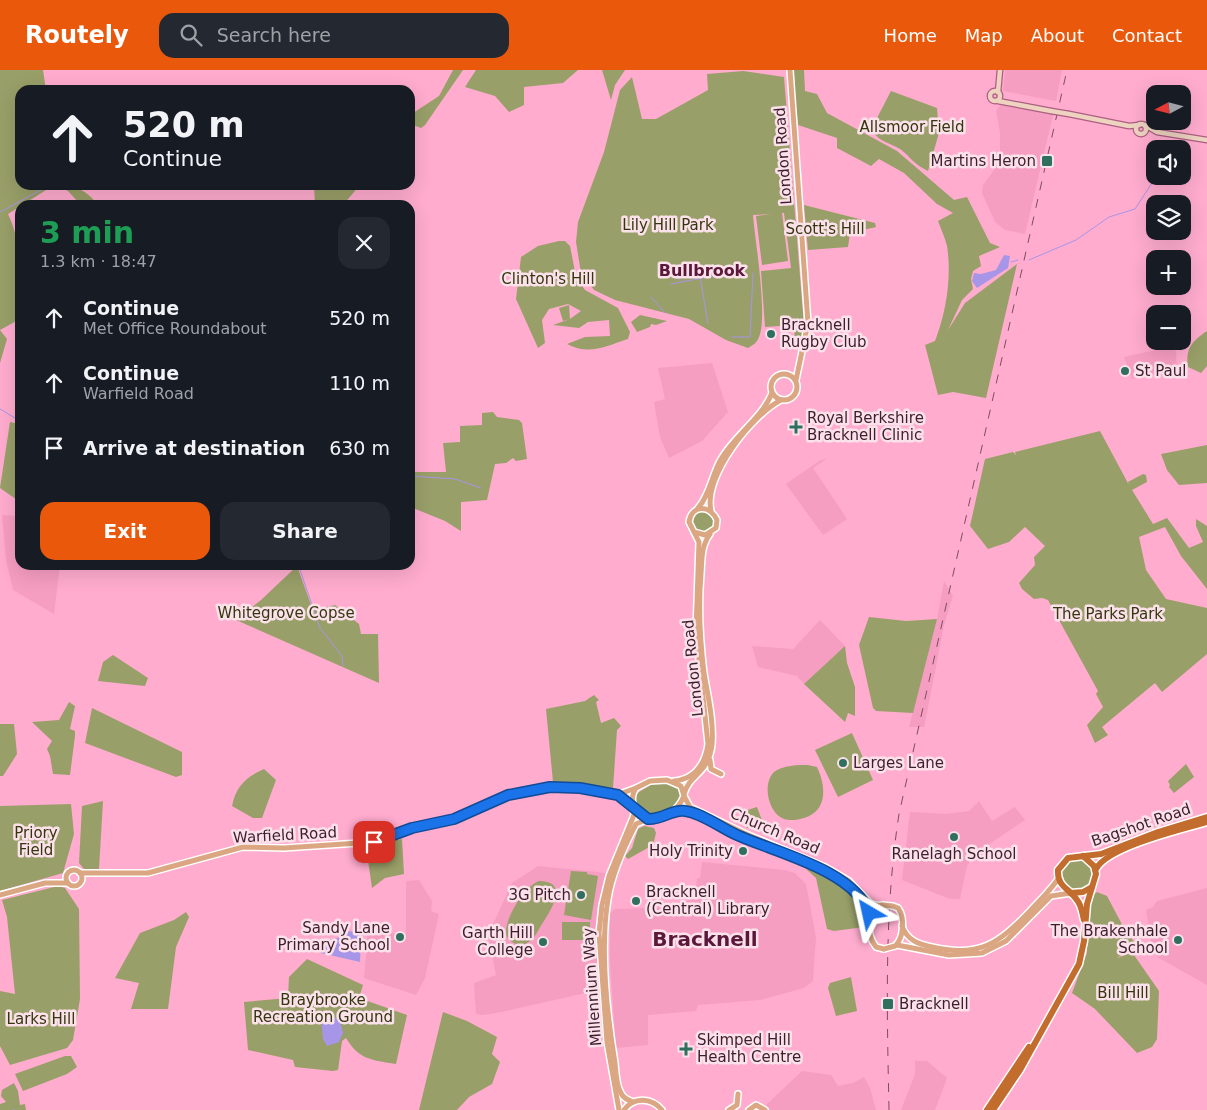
<!DOCTYPE html>
<html lang="en">
<head>
<meta charset="utf-8">
<style>
  body { margin:0; font-family:"DejaVu Sans",sans-serif; background:#242831; color:#f1f3f6; height:100vh; display:flex; flex-direction:column; font-size:19px; white-space:nowrap }
  * { box-sizing:border-box; margin:0 }
  p { font-size:16px; color:#9ea1a6 }
  .icon { flex:none; width:28px; height:28px; fill:none; stroke:currentColor; stroke-width:2; stroke-linecap:round; stroke-linejoin:round }
  .map { position:relative; flex:1; overflow:hidden }
  .side { position:absolute; left:15px; top:130px; width:400px; height:370px; display:flex; flex-direction:column; background:#171b24; border-radius:15px; box-shadow:0 5px 20px #0002 }
  .side>* { flex:none }
  .banner { position:absolute; left:15px; top:15px; width:400px; height:105px; border-radius:15px; box-shadow:0 5px 20px #0002; background:#171b24; color:#f1f3f6; overflow:hidden }
  .needle { width:32px; rotate:263deg }
  .controls { position:absolute; left:1146px; top:15px; display:grid; gap:10px }
  .controls a { display:grid; place-items:center; width:45px; height:45px; border-radius:10px; background:#171b24; box-shadow:0 5px 20px #0002; font-size:25px }
  .pin { position:absolute; display:grid; place-items:center; width:42px; height:42px; color:#fff; margin:-21px; border-radius:10px; box-shadow:0 2px 8px #0006 }
  .me { position:absolute; width:55px; margin:-28px; rotate:324deg; stroke-linejoin:round; filter:drop-shadow(0 0 4px #0008) }
  .turn { display:flex; align-items:center; gap:18px; height:105px; padding:0 25px; font-size:22px }
  .turn .icon { width:65px; height:65px; stroke-width:2.5 }
  .turn b { display:block; font-size:35px; line-height:42px }
  .round { display:grid; place-items:center; flex:none; width:52px; height:52px; border-radius:15px; background:#242831 }
  .overview { display:flex; align-items:center; justify-content:space-between; height:85px; padding:0 25px }
  h1 { font-size:30px; font-weight:600; line-height:38px; color:#1e9e55 }
  .button { display:flex; gap:10px; margin-top:auto; padding:10px 25px }
  .button a { flex:1; height:58px; border-radius:15px; background:#ea580c; color:#fff; font-size:20px; font-weight:600; line-height:58px; text-align:center }
  .button a+a { background:#242831; color:#f1f3f6 }
  ul { padding:0; list-style:none }
  li { display:flex; align-items:center; gap:15px; height:65px; padding:0 25px }
  li div { flex:1 }
  li b { display:block; font-size:19px }
  li em { font-style:normal }
  header { display:flex; align-items:center; gap:30px; box-sizing:border-box; height:70px; padding:0 25px; background:#ea580c; color:#fff }
  header strong { font-size:24px }
  nav { display:flex; gap:28px; margin-inline-start:auto; font-size:18px }
  .search { width:350px; height:45px; background:#242831; display:flex; align-items:center; gap:12px; box-sizing:border-box; padding:0 18px; border-radius:15px; color:#9ea1a6; font-size:19px }
  .map>svg:first-child { display:block }
</style>
</head>
<body>
<header>
<strong>Routely</strong>
<div class="search"><svg class="icon" aria-label="search" viewBox="0 0 24 24"><circle cx="10" cy="10" r="6"/><path d="M15 15l6 6"/></svg>Search here</div>
<nav><a>Home</a><a>Map</a><a>About</a><a>Contact</a></nav>
</header>
<div class="map">
<svg width="1207" height="1040" viewBox="0 0 1207 1040">
  <rect width="100%" height="100%" fill="#ffacce"/>
  <g fill="#f69dc2">
    <polygon points="1005,0 1062,0 1056,31 1003,21"/>
    <polygon points="1003,33 1053,45 1025,164 1005,160 995,152 982,123 983,115 994,100 1000,85 1000,63 996,40"/>
    <polygon points="1165,278 1176,281 1177,299 1132,309 1124,287"/>
    <polygon points="712,293 728,342 702,371 669,388 660,367 654,332 665,329 658,298"/>
    <polygon points="828,388 813,398 847,449 823,465 786,414 819,391"/>
    <polygon points="2,445 20,446 20,495 60,495 54,544 13,520 6,490"/>
    <polygon points="944,511 953,526 944,555 927,643 924,657 909,657 937,549"/>
    <polygon points="820,550 845,576 804,614 797,606 758,597 752,576 793,579"/>
    <polygon points="979,731 992,751 1015,737 1025,750 976,783 967,796 960,829 950,829 902,810 910,742 947,744 969,741"/>
    <polygon points="702,792 784,800 795,803 806,814 816,867 813,911 804,918 760,930 698,935 696,941 648,945 648,975 616,978 610,893 610,843 615,839 687,837 685,817 696,817 697,808 700,808"/>
    <polygon points="538,796 607,803 597,852 599,920 501,942 483,945 476,944 474,913 496,905 488,865 512,813"/>
    <polygon points="419,810 432,831 431,841 439,844 425,908 416,925 364,908 368,860 406,865 406,811"/>
    <polygon points="1207,818 1207,915 1159,888 1152,878 1146,840 1153,837 1157,831"/>
    <polygon points="915,991 927,991 947,1008 935,1040 901,1040 915,1004"/>
    <polygon points="802,1001 831,1005 838,1016 853,1013 864,1007 870,1018 876,1040 768,1040 766,1035"/>
  </g>
  <g fill="#999f68">
    <path d="M0,0H43L46,20H20V115H54L8,144C23,175 20,211 20,245V249L0,260L7,269L0,293Z"/>
    <polygon points="453,0 463,0 425,55 421,58 410,54 410,45 439,26"/>
    <polygon points="476,0 578,0 563,13 524,17 524,35 509,42 495,26 465,17"/>
    <polygon points="602,0 625,0 615,15 611,30"/>
    <path d="M792,0H804L805,21L817,24L827,43L897,81L954,130L967,127L990,173L1000,177L979,186L981,196L973,201L971,209L973,219L962,230L948,260L965,233L1017,194L986,328L953,322L938,325L925,275L935,271C946,243 952,207 947,176C945,168 941,159 938,151L953,143L937,134L904,103L879,89L871,96L837,78V68L798,55Z"/>
    <path d="M743,1L784,7L804,256L800,276L795,275L792,217L794,255L765,257L761,201L791,198L784,143H782L788,191L762,195L756,146L771,144L753,145C755,170 768,247 759,267C757,273 753,275 748,278L726,270L689,249L615,230L594,220L581,203L576,172L578,152L604,82L620,20L632,7L642,49H656L708,20L707,4Z"/>
    <path d="M891,21L937,38L939,63L928,101C913,94 911,87 900,79C890,73 880,72 873,62L878,46Z"/>
    <path d="M56,115C76,115 86,120 98,135H81L68,121Z"/>
    <polygon points="314,115 360,115 343,135 315,135"/>
    <polygon points="804,135 875,153 876,157 850,163 848,177 808,180"/>
    <path d="M559,171H565L570,176L576,207L585,220L618,238L630,262L628,269C606,276 589,286 567,274L585,267L610,266L609,250L588,252L579,258L553,255L570,249L563,251L559,238L569,235L570,249L581,241L568,234L549,239L542,250L545,273L538,278L516,229L521,187L538,176Z"/>
    <polygon points="640,245 667,251 656,255 651,254 650,257 637,262 631,252"/>
    <path d="M1207,261V296L1201,303L1188,297C1185,279 1192,271 1207,261Z"/>
    <polygon points="493,342 497,347 519,350 522,353 527,389 516,391 513,388 506,393 495,394 487,430 461,432 461,461 445,451 413,438 413,428 410,427 410,402 446,402 443,373 460,372 460,356 482,355 482,343"/>
    <polygon points="10,352 20,354 20,432 0,418"/>
    <polygon points="1100,361 1129,415 1128,412 1143,404 1146,405 1147,412 1132,420 1153,454 1167,448 1189,478 1203,472 1196,456 1196,449 1207,456 1207,519 1181,486 1165,457 1139,467 1146,500 1166,529 1207,538 1207,584 1162,622 1155,613 1102,657 1108,665 1095,673 1087,655 1103,637 1096,624 1098,621 1048,530 1042,528 1034,529 1022,519 1019,513 1035,495 1034,487 1045,476 1025,457 1009,472 988,479 970,456 985,389 1013,382 1016,385 1015,382"/>
    <polygon points="1207,375 1207,413 1179,415 1167,400 1161,384"/>
    <circle cx="704" cy="452" r="11"/>
    <polygon points="297,496 313,540 335,535 359,554 361,564 378,564 379,613 236,550 261,530"/>
    <polygon points="869,547 906,551 937,549 913,643 876,641 873,638 859,575"/>
    <polygon points="845,576 847,593 855,617 855,646 848,643 845,652 804,614"/>
    <polygon points="113,585 148,608 145,616 98,611 103,592"/>
    <polygon points="594,625 599,630 596,632 601,653 614,648 621,656 617,660 613,718 553,712 546,639 585,631"/>
    <polygon points="69,632 75,636 70,659 75,661 75,666 70,705 53,704 50,686 47,679 52,671 32,652 59,650"/>
    <polygon points="92,638 182,682 182,705 176,707 85,673"/>
    <polygon points="0,654 14,654 17,684 3,706 0,706"/>
    <polygon points="852,663 873,710 838,727 815,680"/>
    <polygon points="1186,694 1194,707 1174,723 1169,717 1170,715 1168,711"/>
    <path d="M808,695L817,697C826,716 828,741 804,748C798,750 790,751 784,749C768,743 762,713 774,702C783,695 798,695 808,695Z"/>
    <path d="M264,699L276,710L262,748H253L232,736C236,716 246,707 264,699Z"/>
    <path d="M669,713C699,723 662,756 642,741C636,736 634,731 636,724L652,714Z"/>
    <polygon points="103,731 99,799 84,799 79,793 82,736"/>
    <polygon points="71,734 74,764 63,803 0,821 0,736"/>
    <polygon points="757,737 763,753 747,758 741,742"/>
    <polygon points="644,756 654,758 656,763 653,775 628,789 625,786 632,778 638,759"/>
    <polygon points="402,769 404,804 385,808 372,818 366,776"/>
    <circle cx="1077" cy="805" r="16"/>
    <path d="M806,799C831,807 852,819 867,841V853L864,857L834,861L827,859L816,808Z"/>
    <polygon points="571,801 587,802 587,804 598,806 591,850 564,845"/>
    <path d="M539,811C569,811 552,838 544,851C539,858 535,869 527,873C520,877 512,874 507,867C501,853 525,815 539,811Z"/>
    <polygon points="58,816 65,818 79,839 80,929 73,970 67,978 10,995 0,976 0,921 15,924 7,847 2,830"/>
    <polygon points="1097,822 1107,826 1126,862 1136,874 1117,888 1130,883 1134,885 1159,921 1157,969 1152,977 1137,983 1095,939 1072,923 1087,883 1088,843 1093,825"/>
    <polygon points="186,842 189,847 176,877 168,939 131,939 139,913 115,908 140,863 174,850"/>
    <rect x="562" y="852" width="28" height="18"/>
    <path d="M307,889L363,915L359,928L407,945L396,994C372,990 359,990 346,968L342,971L338,1000L333,1001L295,997L293,990L248,980L244,932L288,928L289,907Z"/>
    <polygon points="851,907 857,941 836,946 828,918 830,913"/>
    <polygon points="443,942 467,951 497,967 492,984 500,992 492,1014 469,1027 457,1040 419,1040"/>
    <polygon points="65,986 71,986 77,997 67,1004 23,1021 15,1004"/>
    <polygon points="14,1013 18,1021 20,1035 25,1034 26,1040 0,1040 0,1034 6,1032 1,1026 2,1020"/>
  </g>
  <g fill="#a795e8">
    <polygon points="1004,185 1010,186 1008,198 977,218 972,211 974,203 981,204 996,200"/>
    <polygon points="347,861 357,862 361,866 360,892 321,883 325,871 341,867"/>
    <polygon points="325,943 340,950 343,963 339,972 327,976 323,969 321,947"/>
  </g>
  <g fill="none" stroke-linecap="round" stroke-linejoin="round">
    <g stroke="#a795e8" stroke-width="1">
      <polyline points="0,142 50,115"/>
      <polyline points="1029,190 1076,170 1109,147 1135,139 1154,110 1162,106"/>
      <polyline points="1011,192 1018,190"/>
      <polyline points="673,199 674,205 680,210"/>
      <polyline points="700,206 708,254"/>
      <polyline points="671,214 744,200"/>
      <polyline points="651,227 665,243"/>
      <polyline points="732,267 750,267 753,203"/>
      <polyline points="0,339 20,351"/>
      <polyline points="410,406 455,409 481,418"/>
      <polyline points="296,495 299,497 320,558 342,586 343,596"/>
      <polyline points="13,1040 15,1040"/>
    </g>
    <defs>
      <g id="secondary">
        <circle cx="995" cy="26" r="5"/>
        <polyline points="998,22 1000,0"/>
        <polyline points="998,31 1051,41"/>
        <polyline points="1069,44 1129,56 1139,55"/>
        <circle cx="1141" cy="59" r="5"/>
        <polyline points="1145,55 1157,62 1207,70"/>
      </g>
      <g id="primary">
        <polyline points="790,0 808,253 796,310"/>
        <circle cx="784" cy="317" r="13"/>
        <path d="M698,438C710,425 712,404 721,389C735,365 762,348 772,323"/>
        <path d="M711,441C703,406 752,345 781,330"/>
        <polyline points="710,690 711,699 721,704"/>
        <path d="M667,710L681,716L684,726C678,740 662,755 645,747C634,739 628,731 636,718L650,711Z"/>
        <path d="M674,711C695,709 705,694 708,674L696,561L699,472L689,452C692,434 710,435 717,450L716,458L705,465L694,462"/>
        <path d="M684,724C690,703 708,705 712,675C714,652 708,626 704,603C700,570 698,537 701,504C702,490 701,476 710,464"/>
        <polyline points="617,725 633,737 634,745 609,806 602,835 599,863 607,972 619,1040"/>
        <polyline points="684,726 690,737 746,764 825,797 849,811 871,834 881,836"/>
        <polyline points="674,742 688,741 749,770 825,801 853,821 866,836 871,848"/>
        <circle cx="74" cy="808" r="8"/>
        <polyline points="80,803 148,803 243,777 284,778 374,772 412,758 454,749 508,725 527,720 564,717 617,725 636,718"/>
        <polyline points="0,825 45,813 68,813"/>
        <path d="M882,835C866,843 866,864 876,877L884,879"/>
        <path d="M902,856C907,870 918,874 932,877C979,888 998,874 1030,841C1040,830 1050,821 1058,809"/>
        <polyline points="897,875 949,885 982,883 1006,871 1051,826 1071,823"/>
        <path d="M895,876C904,868 905,847 898,838"/>
        <path d="M633,1032C628,1030 623,1028 621,1023C616,1015 616,1002 615,993C607,944 600,878 608,829C612,803 624,777 636,754L648,749"/>
        <path d="M624,1040C634,1026 652,1028 662,1040"/>
        <polyline points="729,1040 737,1035 738,1024"/>
        <polyline points="749,1040 756,1035 765,1040"/>
      </g>
      <g id="highway">
        <path d="M1096,799C1107,777 1182,759 1207,752"/>
        <polyline points="1071,823 1083,822 1092,817"/>
        <path d="M1084,850C1082,843 1082,836 1077,830C1069,818 1057,817 1058,800L1068,788L1101,784L1158,762L1207,747"/>
        <polyline points="987,1040 1029,977"/>
        <polyline points="993,1040 1020,1000 1079,894 1084,871 1087,834 1096,804 1094,796 1083,786"/>
      </g>
    </defs>
    <use href="#secondary" stroke="#ab6081" stroke-width="7"/>
    <use href="#primary" stroke="#fff" stroke-width="8"/>
    <use href="#highway" stroke="#fff" stroke-width="9"/>
    <use href="#secondary" stroke="#edd3c0" stroke-width="4.5"/>
    <use href="#primary" stroke="#daa782" stroke-width="5"/>
    <use href="#highway" stroke="#c26d2e" stroke-width="6"/>
    <path stroke="#7d4d61" stroke-width="1" stroke-dasharray="9 9" stroke-linecap="butt" d="M889,1040C887,941 884,841 899,744L1067,0"/>
    <defs>
      <polyline id="secondary-bridge" points="1051,41 1069,44"/>
      <g id="primary-bridge">
        <polyline points="882,835 893,836 898,838"/>
        <polyline points="884,879 895,876"/>
      </g>
    </defs>
    <use href="#secondary-bridge" stroke="#ab6081" stroke-width="7" stroke-linecap="butt"/>
    <use href="#primary-bridge" stroke="#fff" stroke-width="8" stroke-linecap="butt"/>
    <use href="#secondary-bridge" stroke="#edd3c0" stroke-width="4.5"/>
    <use href="#primary-bridge" stroke="#daa782" stroke-width="5"/>
  </g>
  <g fill="none" stroke-linecap="round" stroke-linejoin="round">
    <defs>
      <path id="route" d="M374,772L412,758L454,749L508,725L550,717L580,718L618,725L648,749C662,750 672,739 685,741C702,743 721,758 737,765C774,782 854,800 869,843"/>
    </defs>
    <use href="#route" stroke="#114b97" stroke-width="12"/>
    <use href="#route" stroke="#1a73e8" stroke-width="9"/>
  </g>
  <g fill="#2e6f5e" stroke="#fbe1ea" stroke-width="2">
    <rect x="1041" y="85" width="12" height="12" rx="2.5"/>
    <circle cx="771" cy="264" r="5"/>
    <circle cx="1125" cy="301" r="5"/>
    <path d="M793.5 349.5h5v5h5v5h-5v5h-5v-5h-5v-5h5z"/>
    <circle cx="843" cy="693" r="5"/>
    <circle cx="954" cy="767" r="5"/>
    <circle cx="743" cy="781" r="5"/>
    <circle cx="581" cy="825" r="5"/>
    <circle cx="636" cy="831" r="5"/>
    <circle cx="400" cy="867" r="5"/>
    <circle cx="1178" cy="870" r="5"/>
    <circle cx="543" cy="872" r="5"/>
    <rect x="882" y="928" width="12" height="12" rx="2.5"/>
    <path d="M683.5 971.5h5v5h5v5h-5v5h-5v-5h-5v-5h5z"/>
  </g>
  <g text-anchor="middle" stroke-width="5" stroke-linejoin="round" paint-order="stroke">
    <g font-size="15" fill="#34370e" stroke="#fbe1ea">
      <text x="912" y="62">Allsmoor Field</text>
      <text x="668" y="160">Lily Hill Park</text>
      <text x="825" y="164">Scott's Hill</text>
      <text x="548" y="214">Clinton's Hill</text>
      <text x="286" y="548">Whitegrove Copse</text>
      <text x="1108" y="549">The Parks Park</text>
      <text x="36" y="768">Priory<tspan x="36" dy="17">Field</tspan></text>
      <text x="1123" y="928">Bill Hill</text>
      <text x="323" y="935">Braybrooke<tspan x="323" dy="17">Recreation Ground</tspan></text>
      <text x="41" y="954">Larks Hill</text>
    </g>
    <g font-size="15" fill="#3d1e2c" stroke="#fbe1ea">
      <text transform="translate(783 86) rotate(-94)" y="5">London Road</text>
      <text transform="translate(693 598) rotate(-96)" y="5">London Road</text>
      <text transform="translate(1141 755) rotate(-19)" y="5">Bagshot Road</text>
      <text transform="translate(775 761) rotate(23)" y="5">Church Road</text>
      <text transform="translate(285 765) rotate(-3)" y="5">Warfield Road</text>
      <text transform="translate(592 917) rotate(-94)" y="5">Millennium Way</text>
    </g>
    <g font-size="15" fill="#3d1e2c" stroke="#fbe1ea" text-anchor="start">
      <text x="1036" y="96" text-anchor="end">Martins Heron</text>
      <text x="781" y="260">Bracknell<tspan x="781" dy="17">Rugby Club</tspan></text>
      <text x="1135" y="306">St Paul</text>
      <text x="807" y="353">Royal Berkshire<tspan x="807" dy="17">Bracknell Clinic</tspan></text>
      <text x="853" y="698">Larges Lane</text>
      <text x="733" y="786" text-anchor="end">Holy Trinity</text>
      <text x="954" y="789" text-anchor="middle">Ranelagh School</text>
      <text x="646" y="827">Bracknell<tspan x="646" dy="17">(Central) Library</tspan></text>
      <text x="571" y="830" text-anchor="end">3G Pitch</text>
      <text x="390" y="863" text-anchor="end">Sandy Lane<tspan x="390" dy="17">Primary School</tspan></text>
      <text x="1168" y="866" text-anchor="end">The Brakenhale<tspan x="1168" dy="17">School</tspan></text>
      <text x="533" y="868" text-anchor="end">Garth Hill<tspan x="533" dy="17">College</tspan></text>
      <text x="899" y="939">Bracknell</text>
      <text x="697" y="975">Skimped Hill<tspan x="697" dy="17">Health Centre</tspan></text>
    </g>
    <g font-size="16" font-weight="bold" fill="#5c183a" stroke="#fbe1ea">
      <text x="702" y="206">Bullbrook</text>
    </g>
    <g font-size="20" font-weight="bold" fill="#5c183a" stroke="#fbe1ea">
      <text x="705" y="876">Bracknell</text>
    </g>
  </g>
</svg>
<div class="controls">
<a><svg class="needle" viewBox="-14 -14 28 28"><path d="M0-13l5 13h-10z" fill="#e53935"/><path d="M0 13l5-13h-10z" fill="#9ea1a6"/></svg></a>
<a><svg class="icon" aria-label="sound" viewBox="0 0 24 24"><path d="M4 9h4l5-4v14l-5-4H4zM17 9q2 3 0 6"/></svg></a>
<a><svg class="icon" aria-label="layers" viewBox="0 0 24 24"><path d="M12 4l9 5-9 5-9-5zM3 14l9 5 9-5"/></svg></a>
<a>+</a>
<a>−</a>
</div>
<div class="pin" style="left:374px;top:772px;background:#d93025"><svg class="icon" aria-label="arrive" viewBox="0 0 24 24"><path d="M6 21V4h12l-3 4 3 4H6"/></svg></div>
<svg class="me" style="left:869px;top:843px" viewBox="-20 -20 40 40"><path d="M0-17L14 15 0 8-14 15z" fill="#1a73e8" stroke="#fff" stroke-width="4"/></svg>
<div class="banner">
<div class="turn"><svg class="icon" aria-label="ahead" viewBox="0 0 24 24"><path d="M12 20V5M6 11l6-6 6 6"/></svg><div><b>520 m</b>Continue</div></div>
</div>
<section class="side">
<div class="overview"><div><h1>3 min</h1><p>1.3 km · 18:47</p></div><a class="round"><svg class="icon" aria-label="close" viewBox="0 0 24 24"><path d="M6 6l12 12M18 6L6 18"/></svg></a></div>
<ul>
<li><svg class="icon" aria-label="ahead" viewBox="0 0 24 24"><path d="M12 20V5M6 11l6-6 6 6"/></svg><div><b>Continue</b><p>Met Office Roundabout</p></div><em>520 m</em></li>
<li><svg class="icon" aria-label="ahead" viewBox="0 0 24 24"><path d="M12 20V5M6 11l6-6 6 6"/></svg><div><b>Continue</b><p>Warfield Road</p></div><em>110 m</em></li>
<li><svg class="icon" aria-label="arrive" viewBox="0 0 24 24"><path d="M6 21V4h12l-3 4 3 4H6"/></svg><div><b>Arrive at destination</b></div><em>630 m</em></li>
</ul>
<div class="button"><a>Exit</a><a>Share</a></div>
</section>
</div>
</body>
</html>
